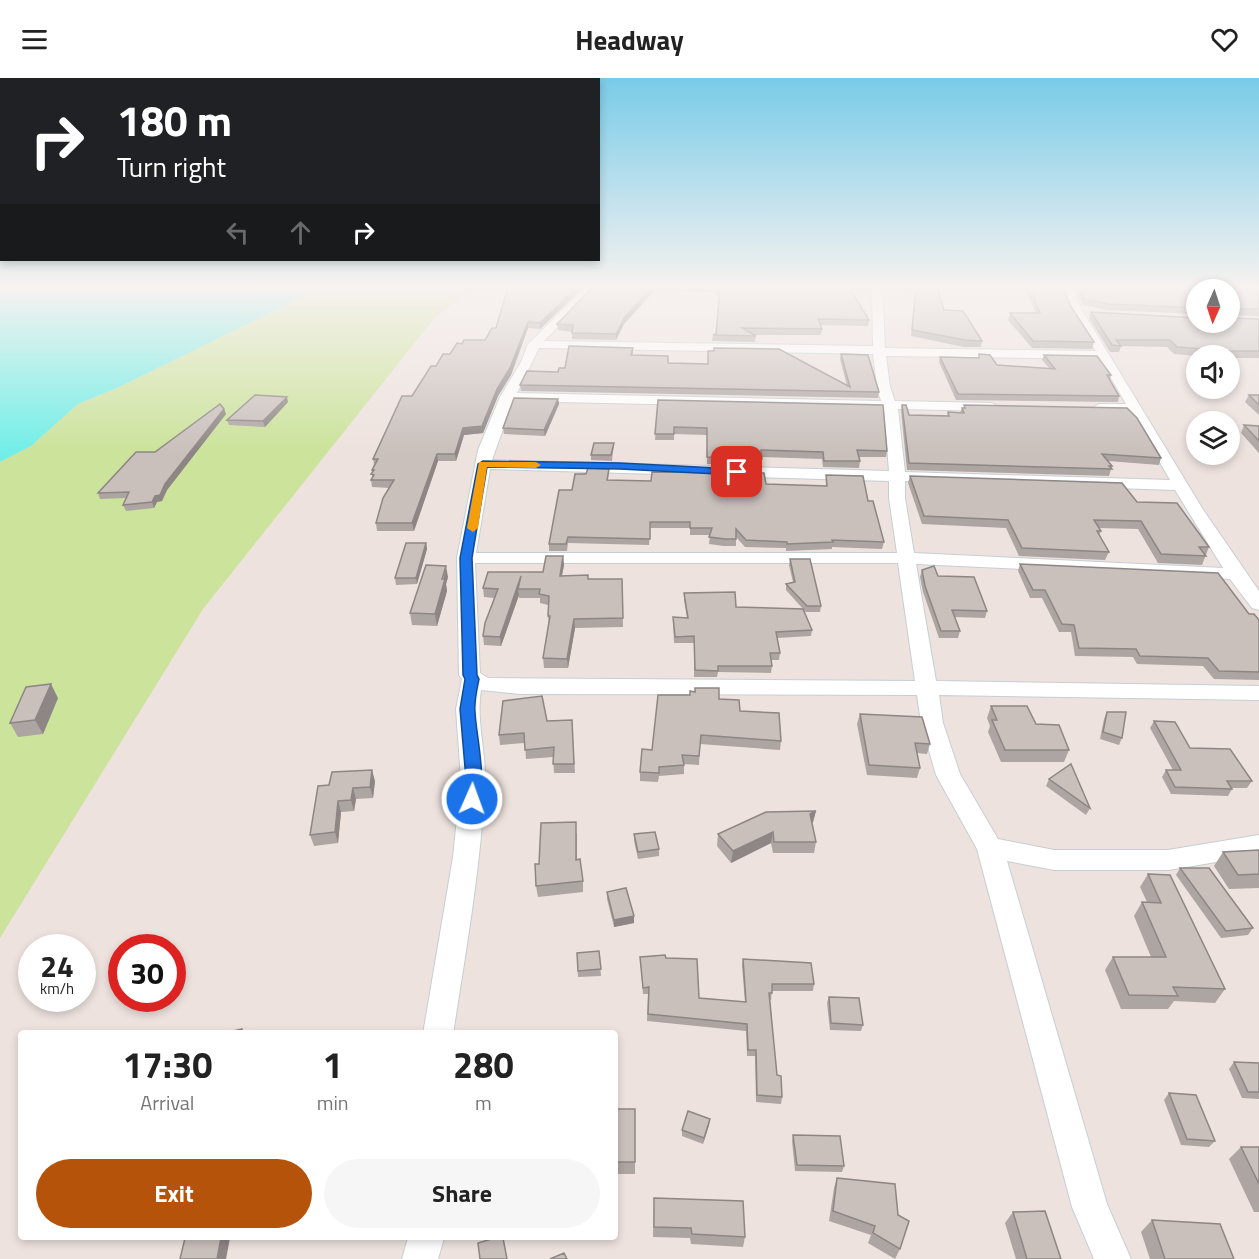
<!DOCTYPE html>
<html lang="en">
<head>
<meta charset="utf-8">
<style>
  body { margin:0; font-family:"Titillium Web",sans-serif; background:#f6f6f6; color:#222; height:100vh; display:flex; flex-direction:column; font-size:22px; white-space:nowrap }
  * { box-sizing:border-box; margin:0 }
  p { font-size:20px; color:#767676 }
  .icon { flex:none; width:33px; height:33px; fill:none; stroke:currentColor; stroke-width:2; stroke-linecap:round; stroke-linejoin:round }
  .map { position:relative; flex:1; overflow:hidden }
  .panel { position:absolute; left:18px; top:952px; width:600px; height:210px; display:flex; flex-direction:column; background:#fff; border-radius:6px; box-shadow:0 3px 9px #0003 }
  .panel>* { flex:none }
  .banner { position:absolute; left:0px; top:0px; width:600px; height:183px; box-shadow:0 3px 9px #0003; background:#202124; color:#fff; overflow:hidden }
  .needle { width:39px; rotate:183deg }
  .controls { position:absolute; left:1186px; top:201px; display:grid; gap:12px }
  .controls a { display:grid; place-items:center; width:54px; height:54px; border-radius:50%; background:#fff; box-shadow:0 3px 9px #0003; font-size:30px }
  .speed { position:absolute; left:18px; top:856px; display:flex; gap:12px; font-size:30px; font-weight:700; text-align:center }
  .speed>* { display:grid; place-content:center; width:78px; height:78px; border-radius:50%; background:#fff; box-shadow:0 3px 9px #0003; line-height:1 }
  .speed small { font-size:15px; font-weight:400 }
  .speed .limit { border:9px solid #d22; background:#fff; color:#111 }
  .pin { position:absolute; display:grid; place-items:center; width:51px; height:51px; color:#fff; margin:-26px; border-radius:12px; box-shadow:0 3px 9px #0006 }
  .me { position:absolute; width:66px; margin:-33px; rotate:2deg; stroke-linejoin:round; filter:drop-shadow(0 0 4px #0008) }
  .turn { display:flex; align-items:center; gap:21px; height:126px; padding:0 18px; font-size:27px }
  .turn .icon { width:78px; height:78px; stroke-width:2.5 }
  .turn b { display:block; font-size:42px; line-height:51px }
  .lanes { display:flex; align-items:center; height:57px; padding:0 18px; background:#0003; justify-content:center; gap:30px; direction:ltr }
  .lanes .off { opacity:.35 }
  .eta { display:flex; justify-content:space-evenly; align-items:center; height:102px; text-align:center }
  .eta b { font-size:36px; font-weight:700; line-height:42px }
  .button { display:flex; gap:12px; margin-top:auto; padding:12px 18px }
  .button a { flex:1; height:69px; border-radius:36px; background:#b45309; color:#fff; font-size:24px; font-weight:700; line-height:69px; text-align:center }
  .button a+a { background:#f6f6f6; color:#222 }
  header { display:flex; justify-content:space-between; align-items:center; height:78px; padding:0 18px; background:#fff; font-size:27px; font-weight:700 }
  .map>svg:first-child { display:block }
</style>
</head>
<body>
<header><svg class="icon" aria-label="menu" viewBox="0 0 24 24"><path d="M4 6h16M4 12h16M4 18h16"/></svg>Headway<svg class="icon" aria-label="heart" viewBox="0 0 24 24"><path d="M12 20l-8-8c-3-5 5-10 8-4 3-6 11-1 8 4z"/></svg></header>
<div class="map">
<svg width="1259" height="1181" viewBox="0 0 1259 1181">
  <rect width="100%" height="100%" fill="#ede2de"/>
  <polygon fill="#cbe39b" points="323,209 476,209 436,238 203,531 0,860 0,384 31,368 78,326 117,310"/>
  <polygon fill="#72eee7" points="0,209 323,209 117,310 78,326 31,368 0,384"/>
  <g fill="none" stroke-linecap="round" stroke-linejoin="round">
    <defs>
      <g id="minor">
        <path d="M586,209H597L544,263L873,268L872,209H882L885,270L1096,273L1070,232L1062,209H1072L1082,232L1202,430L1259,513V532L1252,530L1230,501L916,486L936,603L1259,608V622L939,617L943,645L960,696L998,761L1054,772H1168L1259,757V777L1168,792H1054L1007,783L1107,1126L1131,1181H1094L1072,1129L977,771L936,697L921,645L917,617L520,616L481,612C476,643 486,673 485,704C481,788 466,872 453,956H423L453,779L461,701L456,631L462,601L459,597L457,480L478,372L500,319L521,284L528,266ZM539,270L873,276L877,309L881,323L517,315ZM886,278L1100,281L1126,326H1099L1092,330L1099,334H1131L1170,402L905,394L898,331L992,333L999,329L992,325L895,323L890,309ZM513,323L884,331L889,393L492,382ZM490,391L889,403V420L897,475H476ZM905,403L1175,412L1223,490L914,475L905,420ZM475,485H898L915,603L488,600L480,595Z"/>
        <polygon points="408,1160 444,1160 438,1181 402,1181"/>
      </g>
    </defs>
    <use href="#minor" stroke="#c6ced5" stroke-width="2"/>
    <use href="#minor" fill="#fff" fill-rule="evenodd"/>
  </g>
  <g fill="#ada5a2">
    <polygon points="584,209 540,251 528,250 511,297 498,318 483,355 464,357 456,383 438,383 414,453 377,453 376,445 390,410 372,409 371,402 372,400 372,392 374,386 373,381 412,318 436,288 462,266 485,262 496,250"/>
    <polygon points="593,209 869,209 868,213 851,212 869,242 868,248 820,247 822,251 821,257 754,257 756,258 755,264 712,263 713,257 716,256 720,218 716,218 716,215 655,212 624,246 616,262 572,261 572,254 558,252 557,246"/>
    <polygon points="883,209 937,209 944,232 982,263 981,269 964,269 911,258 916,212 884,210"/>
    <polygon points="1024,209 1063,209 1070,227 1094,264 1092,271 1032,270 1008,242 1010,235 1036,235"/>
    <polygon points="1074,209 1259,209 1259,238 1230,237 1230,212 1197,212 1197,236 1107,232 1083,227"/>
    <polygon points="1091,234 1197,240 1259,241 1259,280 1230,280 1230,278 1197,278 1174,276 1167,269 1121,268 1119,274 1110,274 1089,240"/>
    <polygon points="633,270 633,277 668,285 847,308 840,281 841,276 879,314 878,320 521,313 520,307 558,294 565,290"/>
    <polygon points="1044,277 1111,297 1110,302 1119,318 1118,324 956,322 939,284 940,279 997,287 1049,290 1042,282"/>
    <polygon points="1249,317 1259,317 1259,337 1245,324"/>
    <polygon points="558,321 559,326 545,358 504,356 503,350"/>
    <polygon points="658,322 887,373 886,379 859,379 860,383 859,390 823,389 822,381 762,379 762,387 707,386 707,357 674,356 674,362 655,362"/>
    <polygon points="288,324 265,349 229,347 227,342"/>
    <polygon points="902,327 909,337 947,338 948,334 960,335 962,330 964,330 964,327 1161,380 1159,387 1108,383 1112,388 1109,398 907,392 901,333"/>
    <polygon points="224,331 226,336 167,412 162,423 157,424 154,430 126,433 123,427 126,420 100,421 98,415 155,374"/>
    <polygon points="1244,347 1259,348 1259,375 1241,355"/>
    <polygon points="614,365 612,383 591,382 591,377"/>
    <polygon points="609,391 608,402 766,406 826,408 826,397 868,423 884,464 882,471 832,469 832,471 786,473 786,470 745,469 736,459 736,468 724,468 709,466 710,457 690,457 690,450 650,450 649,467 568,465 567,473 549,473 549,466 572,412 586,396"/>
    <polygon points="910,398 1137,424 1209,469 1202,487 1158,485 1138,451 1099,450 1101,453 1099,458 1109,474 1105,482 1019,478 1006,450 922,446 908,405"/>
    <polygon points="426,465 427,471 417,506 396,507 395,500"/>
    <polygon points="563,478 564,487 562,498 588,501 622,501 623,549 575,550 568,590 544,590 543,580 549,547 548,538 548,527 540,525 540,520 519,520 519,517 501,568 484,567 483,558 494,520 484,519 483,510 543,494"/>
    <polygon points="790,481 821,528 820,534 806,534 803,532 812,552 811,558 777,560 780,575 779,582 771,582 772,588 771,595 718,594 717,599 694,599 694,565 674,565 673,539 687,540 684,522 684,515 736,529 803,531 786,512 786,506 793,504 789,487"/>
    <polygon points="1020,486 1249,536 1259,542 1259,602 1214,601 1203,588 1137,586 1133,579 1075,578 1071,554 1059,554 1042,520 1030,520 1018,493"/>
    <polygon points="922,492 938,498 987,533 985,540 954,539 960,553 958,560 939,560 923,514 920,499"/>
    <polygon points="448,499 446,506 447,513 437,548 412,547 410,535"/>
    <polygon points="58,620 43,656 18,659 10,645"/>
    <polygon points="719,621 740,633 781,663 780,672 700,666 699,687 684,686 684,696 659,698 658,704 640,703 640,694 652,672"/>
    <polygon points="991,628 1069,672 1064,684 1001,684 988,654 990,648 987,640"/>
    <polygon points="1107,634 1122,660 1119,667 1100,661 1104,641"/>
    <polygon points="860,636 930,666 927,676 917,675 920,690 917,700 867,697 857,646"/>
    <polygon points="572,642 575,695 554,695 553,679 526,681 525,665 500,667 499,657 547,643"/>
    <polygon points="1154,643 1190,670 1252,703 1247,710 1231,710 1232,711 1228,718 1171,716 1162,699 1166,692 1173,692 1150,650"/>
    <polygon points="1049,701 1090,730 1086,737 1046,708"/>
    <polygon points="375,703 373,720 356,721 354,733 341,734 338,765 314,768 310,757 318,708"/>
    <polygon points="816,733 813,744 812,745 816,764 814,775 773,775 771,765 731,785 717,768 718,756"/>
    <polygon points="577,755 577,782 583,803 583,814 538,819 536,808 539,786"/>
    <polygon points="634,756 659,771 659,778 638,781 634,763"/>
    <polygon points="1259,772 1259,810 1229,811 1214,788 1223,774"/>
    <polygon points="1180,790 1253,850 1248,857 1221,860 1176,797"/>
    <polygon points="1148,796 1225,911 1215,925 1174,923 1168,931 1121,931 1105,892 1113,879 1151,879 1134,838 1142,824 1147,824 1140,809"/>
    <polygon points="607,814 634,838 634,845 614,849 607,821"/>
    <polygon points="599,873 601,898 578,899 577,875"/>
    <polygon points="640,879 666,880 699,920 745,924 742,888 743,881 814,906 813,913 772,913 771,922 770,922 777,997 782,1019 781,1026 756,1024 755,978 747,978 746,953 647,943 648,916 643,916"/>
    <polygon points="829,919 863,947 861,953 830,952 827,925"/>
    <polygon points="1234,984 1259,985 1259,1021 1242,1020 1229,991"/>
    <polygon points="1169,1015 1215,1063 1209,1069 1181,1067 1164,1022"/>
    <rect x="615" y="1031" width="20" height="65"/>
    <polygon points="709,1047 703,1066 682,1058 682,1052"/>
    <polygon points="793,1057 844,1088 842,1094 795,1093 792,1063"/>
    <polygon points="1241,1069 1259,1069 1259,1134 1254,1134 1229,1081"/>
    <polygon points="837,1100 900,1171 895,1181 868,1165 871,1157 829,1143 834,1110"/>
    <polygon points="654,1120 745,1159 743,1169 691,1166 690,1160 653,1159"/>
    <polygon points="1013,1134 1061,1181 1016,1181 1005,1145"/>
    <polygon points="1152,1142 1234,1181 1150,1181 1141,1154"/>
  </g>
  <g fill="#8d8684">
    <polygon points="577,209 584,209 540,251 540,245"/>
    <polygon points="652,209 655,209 655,212 624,246 616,262 616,256 624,240"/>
    <polygon points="528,244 528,250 511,297 498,318 483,355 464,357 456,383 455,376 463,350"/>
    <polygon points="287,319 288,324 265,349 263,343"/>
    <polygon points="558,321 559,326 545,358 544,352"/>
    <polygon points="224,331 226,336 167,412 162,423 157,424 154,430 152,424 155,418"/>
    <polygon points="437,376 438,383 414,453 412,445"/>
    <polygon points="426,465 427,471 417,506 416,500"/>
    <polygon points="563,478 564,487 560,506 560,498"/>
    <polygon points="446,488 448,499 446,506 447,513 437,548 435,536"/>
    <polygon points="521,498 518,511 519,517 501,568 500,559"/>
    <polygon points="574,541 575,550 568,590 567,581"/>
    <polygon points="51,606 58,620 43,656 35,642"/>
    <polygon points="372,692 375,703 373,720 370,709"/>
    <polygon points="353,710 356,721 354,733 351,722"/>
    <polygon points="338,723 341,734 338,765 335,754"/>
    <polygon points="816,733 813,744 808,747 810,736"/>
    <polygon points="773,754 771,765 731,785 733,773"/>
    <polygon points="634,838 634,845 614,849 614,842"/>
    <polygon points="710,1041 709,1047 703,1066 704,1060"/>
    <polygon points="221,1160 230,1160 226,1181 217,1181"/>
  </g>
  <g fill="#c9c0bc" stroke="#8d8684" stroke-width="1.5">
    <polygon points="508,209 577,209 540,245 528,244 510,290 497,311 482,348 463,350 455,376 437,376 412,445 376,445 383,420 394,402 371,402 374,397 371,396 374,392 372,392 378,381 373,381 402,318 412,318 431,288 436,288 443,276 450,276 457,265 462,266 464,262 485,262 492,250 496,250"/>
    <polygon points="593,209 652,209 624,240 616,256 572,255 573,247 557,246"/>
    <polygon points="717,209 849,209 869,242 818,241 822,251 742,250 756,258 713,257 716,256 720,212 716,212"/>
    <polygon points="916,209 937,209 944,232 963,233 982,263 965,262 912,252"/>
    <polygon points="1029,209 1063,209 1070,227 1094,264 1033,263 1010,235 1040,235"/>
    <polygon points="1079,209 1259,209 1259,231 1233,231 1230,233 1230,212 1197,212 1197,230 1109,226 1084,221"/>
    <polygon points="1091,234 1197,240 1197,244 1230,244 1230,240 1259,241 1259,273 1230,273 1177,269 1170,262 1116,262 1121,268 1112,267"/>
    <polygon points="569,268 633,270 631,277 668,278 668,285 708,286 708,273 714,273 714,270 779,271 850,309 841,276 868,277 879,314 520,307 527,293 558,294 559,290 565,290"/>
    <polygon points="979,276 990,277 997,287 1055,291 1044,277 1097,278 1111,297 1107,297 1119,318 958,316 940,279 979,280"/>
    <polygon points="255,317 287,319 263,343 227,342"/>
    <polygon points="1249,317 1259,317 1259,327"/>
    <polygon points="514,320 558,321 544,352 503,350"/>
    <polygon points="658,322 883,327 887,373 857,372 860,383 824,383 823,374 761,372 762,381 707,379 707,350 674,349 674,356 655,356"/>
    <polygon points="220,326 224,331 165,406 160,417 155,418 152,424 123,427 129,414 98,415 136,374 155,374"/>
    <polygon points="902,327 906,327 909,337 949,338 948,334 964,335 962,330 965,330 964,327 1127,330 1137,340 1161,380 1102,376 1112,388 1109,388 1112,391 909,385"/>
    <polygon points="1244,347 1259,348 1259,363"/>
    <polygon points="594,365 614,365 611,377 591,377"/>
    <polygon points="588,390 609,391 607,402 651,403 652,394 764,395 766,406 827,408 826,397 863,398 868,423 873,423 884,464 832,462 833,464 787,466 787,464 746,462 736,451 736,461 725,461 709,459 712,450 690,450 690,444 650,444 650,461 568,459 566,466 549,466 559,412 572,412 575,396 586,396"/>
    <polygon points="910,398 1122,405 1137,424 1177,425 1209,469 1199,469 1206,478 1161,476 1141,443 1094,442 1101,453 1097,453 1109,474 1022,470 1008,442 924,438"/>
    <polygon points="406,465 426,465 416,500 395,500"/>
    <polygon points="546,478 563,478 560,498 588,497 588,501 622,501 623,540 574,541 567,581 543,580 550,538 548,538 549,518 539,516 540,511 518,511 521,498 500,559 483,558 485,545 498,511 483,510 488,494 543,494"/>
    <polygon points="790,481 810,481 821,528 807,528 786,506 795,504"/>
    <polygon points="1020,486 1218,495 1249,536 1254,536 1259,542 1259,594 1219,593 1208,580 1140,578 1136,571 1079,570 1074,547 1062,546 1045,512 1033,512"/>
    <polygon points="426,487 446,488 442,501 445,501 435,536 410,535"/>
    <polygon points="934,488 938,498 974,499 987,533 952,532 960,553 941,553 925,508 922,492"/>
    <polygon points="735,514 736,529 803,531 812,552 776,554 780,575 770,575 772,588 718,588 718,593 695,592 694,558 675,559 673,539 688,540 684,515"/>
    <polygon points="51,606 35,642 10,645 26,609"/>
    <polygon points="695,610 719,610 719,621 739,622 740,633 779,635 781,663 701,657 699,678 682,677 684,687 659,689 659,695 640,694 642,671 652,672 658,617 690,617 690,613 695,614"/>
    <polygon points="542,618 547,643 572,642 574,686 553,686 554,669 525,672 524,655 499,657 503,623"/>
    <polygon points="991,628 1027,628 1036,646 1059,647 1069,672 1005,672 992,642 997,642"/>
    <polygon points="1107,634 1126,634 1122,660 1103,654"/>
    <polygon points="860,636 922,639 930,666 915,665 920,690 869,687"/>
    <polygon points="1154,643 1175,644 1190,670 1230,671 1252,703 1227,703 1232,711 1175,709 1166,692 1181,692"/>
    <polygon points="1071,686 1090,730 1049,701"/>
    <polygon points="372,692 370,709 353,710 351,722 338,723 335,754 310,757 318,708 329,707 332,694"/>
    <polygon points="816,733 810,736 816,764 774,764 773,754 733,773 718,756 766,734"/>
    <polygon points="576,744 576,782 580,781 583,803 536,808 535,786 539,786 541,745"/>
    <polygon points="655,754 659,771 638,774 634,756"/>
    <polygon points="1259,772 1259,796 1238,797 1223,774"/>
    <polygon points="1180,790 1209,790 1253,850 1226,853"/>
    <polygon points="1148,796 1170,797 1225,911 1173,909 1178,918 1129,917 1113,879 1166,879 1142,824 1161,825"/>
    <polygon points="626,810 634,838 614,842 607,814"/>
    <polygon points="599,873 601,891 578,893 577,875"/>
    <polygon points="665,877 666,880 697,881 699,920 746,924 743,881 811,885 814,906 772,906 772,915 769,915 777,997 781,998 782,1019 757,1017 756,972 748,972 747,946 648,936 649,909 643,910 640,879"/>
    <polygon points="829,919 859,920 863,947 831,945"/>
    <polygon points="242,951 242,956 220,956"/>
    <polygon points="1234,984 1259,985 1259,1014 1248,1014"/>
    <polygon points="1169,1015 1196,1017 1215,1063 1187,1061"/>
    <rect x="615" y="1031" width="20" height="53"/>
    <polygon points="688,1033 710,1041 704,1060 682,1052"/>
    <polygon points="793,1057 840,1058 844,1088 797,1087"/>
    <polygon points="1241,1069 1259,1069 1259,1106"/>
    <polygon points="837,1100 895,1106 898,1137 909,1143 900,1171 873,1155 875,1148 833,1133"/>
    <polygon points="654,1120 743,1123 745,1159 692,1156 691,1150 654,1149"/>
    <polygon points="1045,1133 1061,1181 1027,1181 1013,1134"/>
    <polygon points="1152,1142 1220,1146 1234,1181 1165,1181"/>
    <polygon points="185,1160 221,1160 217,1181 180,1181"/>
    <polygon points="495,1160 503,1160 507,1181 480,1181 478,1165"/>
    <polygon points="564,1175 567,1181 550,1181"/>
  </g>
  <linearGradient id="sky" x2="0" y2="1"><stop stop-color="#79cbe8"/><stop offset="0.56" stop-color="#f7f2f0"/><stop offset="1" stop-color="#f7f2f0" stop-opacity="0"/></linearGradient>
  <rect width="1259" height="374" fill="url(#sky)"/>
  <path fill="#1a73e8" stroke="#114b97" stroke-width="1.5" d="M483,383L620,385L737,391L742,394L737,397L620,391L487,389L472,480L477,597L479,601C477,611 474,623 475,634C476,657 488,705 477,725H466L464,721L466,701L460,631L465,601L463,597L460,480L478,386Z"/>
  <polygon fill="#f59e0b" points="479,384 536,384 541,387 536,390 487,389 478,450 473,454 467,450"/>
</svg>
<div class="controls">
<a><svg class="needle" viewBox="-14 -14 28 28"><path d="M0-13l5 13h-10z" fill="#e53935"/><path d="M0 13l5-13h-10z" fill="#767676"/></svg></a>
<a><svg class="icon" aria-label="sound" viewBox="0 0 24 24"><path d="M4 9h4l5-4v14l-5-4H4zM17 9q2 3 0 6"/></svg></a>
<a><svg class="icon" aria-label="layers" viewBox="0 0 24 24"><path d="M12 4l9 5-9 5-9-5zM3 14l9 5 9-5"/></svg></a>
</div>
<div class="speed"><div>24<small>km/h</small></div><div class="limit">30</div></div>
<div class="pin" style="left:737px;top:394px;background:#d93025"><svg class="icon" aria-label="arrive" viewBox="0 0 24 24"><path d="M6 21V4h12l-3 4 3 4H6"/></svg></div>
<svg class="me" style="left:472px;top:721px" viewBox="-20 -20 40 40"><circle r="17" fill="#1a73e8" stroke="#fff" stroke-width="3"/><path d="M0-11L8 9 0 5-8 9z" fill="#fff"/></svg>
<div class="banner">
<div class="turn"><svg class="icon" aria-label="right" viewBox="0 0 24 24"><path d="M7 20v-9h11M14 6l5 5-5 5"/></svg><div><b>180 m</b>Turn right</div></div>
<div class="lanes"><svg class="icon off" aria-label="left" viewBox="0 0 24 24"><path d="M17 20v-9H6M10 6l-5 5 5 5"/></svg><svg class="icon off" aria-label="ahead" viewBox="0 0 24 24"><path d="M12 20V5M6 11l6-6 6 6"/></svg><svg class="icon" aria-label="right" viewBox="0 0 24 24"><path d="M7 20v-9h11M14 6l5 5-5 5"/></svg></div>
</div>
<section class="panel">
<div class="eta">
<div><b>17:30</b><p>Arrival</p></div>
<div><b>1</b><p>min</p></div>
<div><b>280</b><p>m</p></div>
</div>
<div class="button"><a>Exit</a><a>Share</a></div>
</section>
</div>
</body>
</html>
